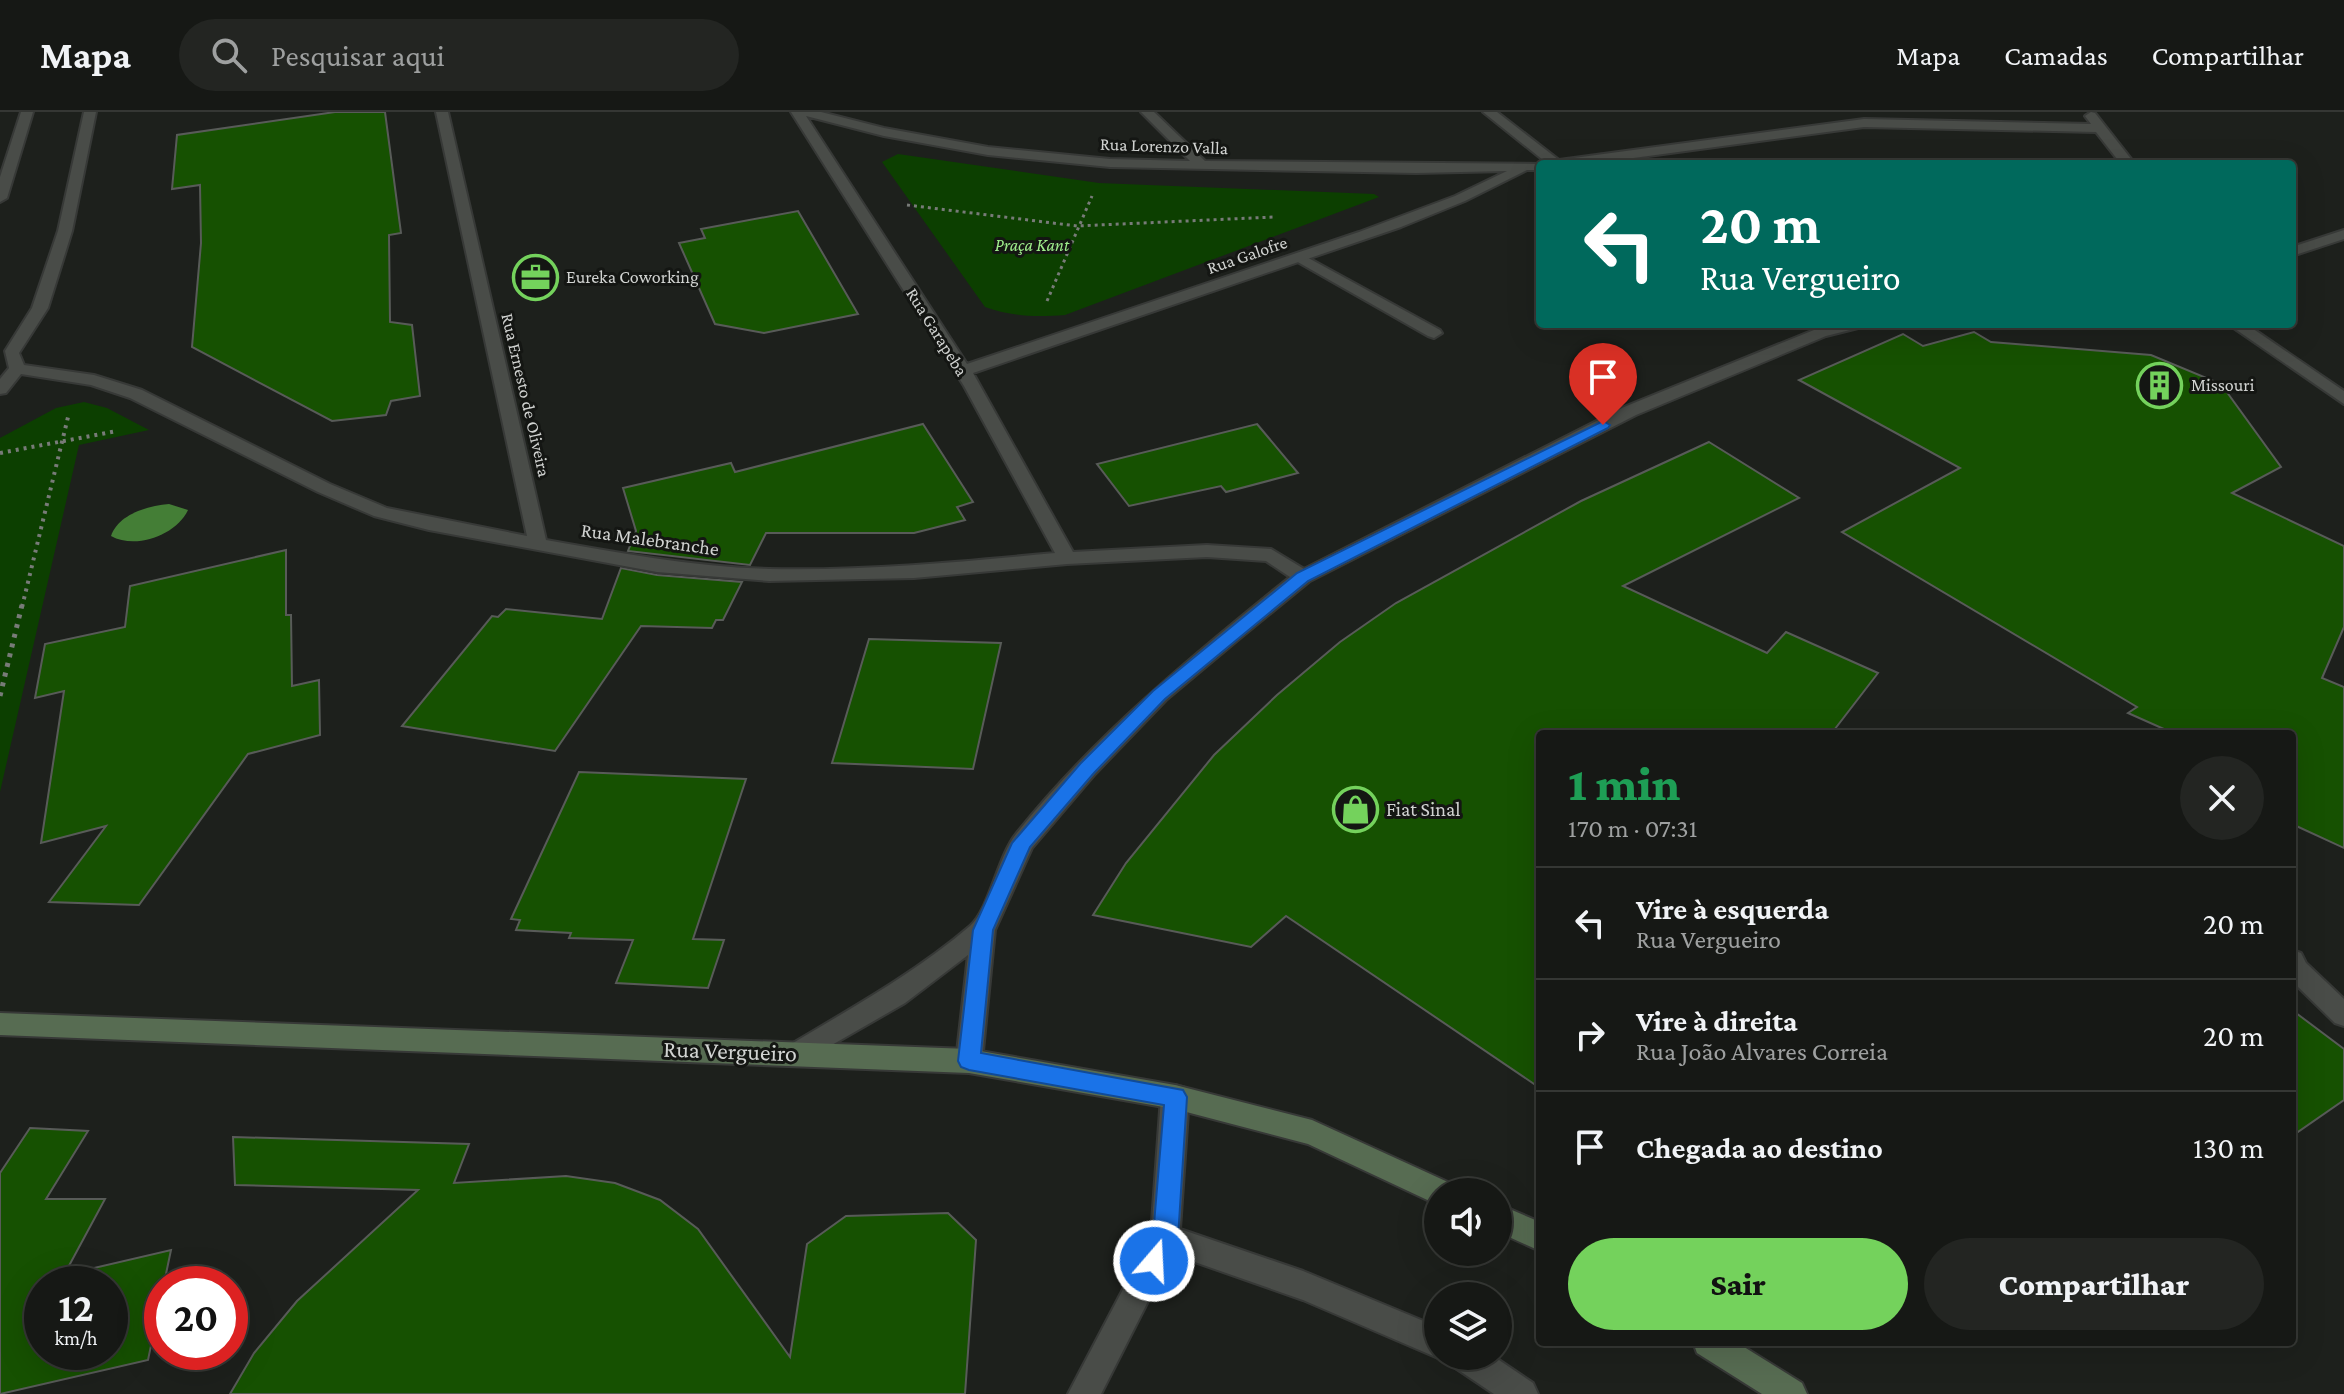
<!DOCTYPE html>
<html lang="pt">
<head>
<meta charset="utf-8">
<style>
  body { margin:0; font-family:"Crimson Pro",serif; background:#232522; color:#f1f3f6; height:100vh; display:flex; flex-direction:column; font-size:30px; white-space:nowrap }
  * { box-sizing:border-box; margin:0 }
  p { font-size:26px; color:#9ea0a0 }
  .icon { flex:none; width:44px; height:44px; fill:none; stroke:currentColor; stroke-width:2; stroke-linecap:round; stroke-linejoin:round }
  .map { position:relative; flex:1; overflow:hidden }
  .side { position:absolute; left:1536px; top:618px; width:760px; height:616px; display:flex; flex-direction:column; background:#161815; border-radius:8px; box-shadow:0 8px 32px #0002,0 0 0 2px #353734 }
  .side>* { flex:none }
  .hud { position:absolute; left:1536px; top:48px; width:760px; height:168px; border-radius:8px; box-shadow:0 8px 32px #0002,0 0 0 2px #353734; background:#00695c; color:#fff; overflow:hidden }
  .buttons { position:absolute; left:1424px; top:1066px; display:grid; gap:16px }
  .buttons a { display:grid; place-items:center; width:88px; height:88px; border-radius:50%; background:#161815; box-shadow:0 8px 32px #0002,0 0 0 2px #353734; font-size:40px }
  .speed { position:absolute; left:24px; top:1154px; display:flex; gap:16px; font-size:40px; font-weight:700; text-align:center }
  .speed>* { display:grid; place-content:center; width:104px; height:104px; border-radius:50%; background:#161815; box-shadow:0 8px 32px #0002,0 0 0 2px #353734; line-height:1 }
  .speed small { font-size:20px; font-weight:400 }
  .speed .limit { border:12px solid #d22; background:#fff; color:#111 }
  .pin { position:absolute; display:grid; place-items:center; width:68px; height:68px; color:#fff; margin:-82px -34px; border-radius:50% 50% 50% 0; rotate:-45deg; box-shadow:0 0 8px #0007 }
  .pin .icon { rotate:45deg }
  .me { position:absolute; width:88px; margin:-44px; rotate:19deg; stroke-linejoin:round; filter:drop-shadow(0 0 6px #0008) }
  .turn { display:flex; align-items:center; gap:28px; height:168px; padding:0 32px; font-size:36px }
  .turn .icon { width:104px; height:104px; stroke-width:2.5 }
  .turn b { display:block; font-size:56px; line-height:68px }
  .round { display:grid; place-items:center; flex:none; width:84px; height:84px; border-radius:42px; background:#232522 }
  .headline { display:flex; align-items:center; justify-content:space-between; height:136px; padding:0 32px }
  h1 { font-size:48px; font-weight:800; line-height:60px; color:#1e9e55 }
  .cta { display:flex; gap:16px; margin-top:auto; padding:16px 32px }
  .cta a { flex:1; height:92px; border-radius:48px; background:#74d25c; color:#111; font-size:32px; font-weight:800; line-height:92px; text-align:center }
  .cta a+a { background:#232522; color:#f1f3f6 }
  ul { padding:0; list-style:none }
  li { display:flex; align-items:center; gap:24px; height:112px; padding:0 32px; border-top:2px solid #353734 }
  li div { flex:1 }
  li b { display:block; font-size:30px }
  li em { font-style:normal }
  header { display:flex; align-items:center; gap:48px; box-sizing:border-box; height:112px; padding:0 40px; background:#161815; border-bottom:2px solid #353734 }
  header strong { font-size:38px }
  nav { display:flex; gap:44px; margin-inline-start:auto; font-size:28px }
  .search { width:560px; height:72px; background:#232522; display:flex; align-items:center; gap:20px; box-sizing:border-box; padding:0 28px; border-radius:44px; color:#9ea0a0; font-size:30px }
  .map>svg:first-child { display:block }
</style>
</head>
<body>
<header>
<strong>Mapa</strong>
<div class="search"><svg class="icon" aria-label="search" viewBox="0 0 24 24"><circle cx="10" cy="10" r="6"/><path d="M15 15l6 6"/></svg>Pesquisar aqui</div>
<nav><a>Mapa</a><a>Camadas</a><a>Compartilhar</a></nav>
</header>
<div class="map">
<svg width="2344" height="1282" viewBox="0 0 2344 1282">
  <rect width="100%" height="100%" fill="#1d201c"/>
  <g fill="#0c3f00">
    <path d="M898,42L1099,71L1374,82L1379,85L1065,203C1037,205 1013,205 985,195L882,50Z"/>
    <polygon points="84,290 107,296 149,318 79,333 0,680 0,326 56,296"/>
  </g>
  <path fill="#447e36" d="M169,392L188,398C176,423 136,438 111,424C118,403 146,394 169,392Z"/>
  <g fill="#165101" stroke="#585b58" stroke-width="2" fill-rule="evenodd">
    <polygon points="335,0 385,0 401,121 389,123 390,210 412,213 420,284 391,289 386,303 332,309 192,235 201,131 200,73 172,77 177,23"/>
    <polygon points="798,99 858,202 764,221 715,212 679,131 705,126 701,117"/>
    <polygon points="1974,220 1991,230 2151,243 2221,272 2281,355 2232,381 2344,434 2344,515 2322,566 2344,575 2344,736 2292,712 2292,622 2175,622 2128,601 2137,595 1842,420 1960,356 1799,268 1903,222 1923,234"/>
    <polygon points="923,312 973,390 957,395 965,408 914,421 766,421 750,453 628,439 636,419 623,376 731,351 735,360"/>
    <polygon points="1257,312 1298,361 1226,380 1221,374 1129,394 1097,352"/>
    <polygon points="1709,330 1799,386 1623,474 1767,541 1786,520 1878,561 1831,622 1540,622 1540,976 1286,804 1251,835 1093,803 1126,751 1214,643 1277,583 1340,530 1396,491 1581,389"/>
    <polygon points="286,438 286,503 291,503 292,574 319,568 320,623 248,642 139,793 49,790 106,714 41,731 64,579 35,586 45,532 125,515 130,474"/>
    <polygon points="621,456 657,463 742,470 723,508 716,508 712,516 641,514 555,639 402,614 492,504 498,505 506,497 602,507"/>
    <polygon points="869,527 1001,531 973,657 832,651"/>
    <polygon points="579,660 746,667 693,827 724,828 708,876 616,871 633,828 569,826 571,821 516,818 520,808 511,807"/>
    <polygon points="2292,898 2344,937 2344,988 2292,1024"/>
    <path d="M30,1016L88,1019L46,1087H105L64,1163L171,1138L148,1248L0,1282V1061ZM42,1172H110V1240H42Z"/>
    <polygon points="233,1025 469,1032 454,1071 566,1064 615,1071 660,1088 698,1117 790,1245 807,1132 846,1104 948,1101 976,1128 965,1282 230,1282 254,1241 297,1189 418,1078 235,1073"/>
  </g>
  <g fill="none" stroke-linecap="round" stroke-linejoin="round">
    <defs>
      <g id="service">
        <polygon points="1301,142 1440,218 1442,221 1434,226 1428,224 1296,149 1294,146"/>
        <polygon points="2292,838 2301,841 2306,851 2344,887 2344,914 2335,911 2292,869"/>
        <polygon points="1175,973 1185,976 1189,985 1180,1117 1303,1159 1438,1215 1438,1244 1444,1244 1438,1246 1303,1188 1172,1142 1101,1282 1068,1282 1151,1124 1161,985 1165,976"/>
        <polygon points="1449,1244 1493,1244 1533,1271 1538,1282 1494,1282 1454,1255"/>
      </g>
      <g id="minor">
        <polygon points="21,0 33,0 7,86 0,90 0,65"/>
        <path d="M84,0H96L72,119L48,196L19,241L24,253L94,263L142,278L330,372L387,396L527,424L436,0H448L546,428C620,441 694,455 769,457C865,459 960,450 1055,441L964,274L791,0H821L884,16L988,35L1110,47L1190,49L1141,0H1154L1205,49L1545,52H1540V58H1527L1465,89L1401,115L973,261L1073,440L1207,433L1271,437L1304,457L1624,295L1814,218L1837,212H1864L1862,215L1826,224L1636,303L1310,469L1239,527L1166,588L1095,662L1032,736L995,818L982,949L978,957L969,961L960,957L956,949L968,843L905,891L797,953L788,950L784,942L788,934C850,897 915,861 970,814C989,798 998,744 1016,722C1095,623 1192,544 1290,465L1266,449L1207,445L1067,452L914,466L769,469L657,460L429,418L374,404L318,380L130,286L91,273L21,262L6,281L0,282V267L9,256L5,239L32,196L58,119ZM806,4L884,24L988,43L1110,55L1416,61L1507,59L1455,84L1359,120L967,252Z"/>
        <polygon points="1483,0 1497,0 1559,48 1864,7 2091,12 2085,4 2091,0 2095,1 2135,52 2121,52 2096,20 1864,15 1589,52 1548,52"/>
        <polygon points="2344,118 2344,127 2292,144 2292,135"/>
        <polygon points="2228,212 2246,212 2344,279 2344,292"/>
      </g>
      <g id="secondary">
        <polygon points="0,901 969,937 1175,973 1312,1008 1450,1071 1454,1080 1438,1080 1438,1093 1308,1032 1175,997 969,961 0,923"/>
        <polygon points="1498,1092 1540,1110 1540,1139 1498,1120"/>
        <polygon points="1693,1230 1736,1230 1802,1271 1807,1282 1762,1282 1697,1241"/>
      </g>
    </defs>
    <use href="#service" stroke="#373937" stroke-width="4"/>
    <use href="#minor" stroke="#373937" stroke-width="4"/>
    <use href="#secondary" stroke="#373937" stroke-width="4"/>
    <g stroke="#787b78" stroke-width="3" stroke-dasharray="3 4" stroke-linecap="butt">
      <polyline points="907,93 1077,114 1274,105"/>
      <polyline points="1047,189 1092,84"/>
    </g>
    <g stroke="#787b78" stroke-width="4" stroke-dasharray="3 5" stroke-linecap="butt">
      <polyline points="0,341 117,319"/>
      <polyline points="22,495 69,301"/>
    </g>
    <polyline stroke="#787b78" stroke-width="5" stroke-dasharray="4 6" stroke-linecap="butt" points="0,584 22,493"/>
    <use href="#service" fill="#494c48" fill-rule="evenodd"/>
    <use href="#minor" fill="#494c48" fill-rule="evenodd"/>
    <use href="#secondary" fill="#576c52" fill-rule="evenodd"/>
  </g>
  <polygon fill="#1a73e8" stroke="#114b97" stroke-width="2" points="1603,309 1610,313 1608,316 1308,469 1165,587 1094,661 1030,735 993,818 981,941 1183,978 1187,985 1178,1126 1162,1157 1154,1160 1145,1157 1142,1149 1153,1124 1164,993 969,958 961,955 958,949 973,818 1012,731 1080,652 1153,579 1297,461"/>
  <defs>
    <symbol id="office-ring" viewBox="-11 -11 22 22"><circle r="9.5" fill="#141613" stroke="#74d25c" stroke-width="1.5"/><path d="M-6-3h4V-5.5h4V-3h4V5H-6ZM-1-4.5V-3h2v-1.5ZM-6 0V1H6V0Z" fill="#74d25c"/></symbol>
    <symbol id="building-ring" viewBox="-11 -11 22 22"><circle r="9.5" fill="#141613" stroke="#74d25c" stroke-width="1.5"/><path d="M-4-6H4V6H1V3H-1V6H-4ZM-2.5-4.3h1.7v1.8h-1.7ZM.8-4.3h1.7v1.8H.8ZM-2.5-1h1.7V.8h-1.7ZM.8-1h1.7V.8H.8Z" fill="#74d25c"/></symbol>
    <symbol id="shop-ring" viewBox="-11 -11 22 22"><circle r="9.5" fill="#141613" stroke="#74d25c" stroke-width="1.5"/><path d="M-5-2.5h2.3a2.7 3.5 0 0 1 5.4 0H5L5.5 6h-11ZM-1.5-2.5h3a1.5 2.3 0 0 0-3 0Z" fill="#74d25c"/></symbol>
  </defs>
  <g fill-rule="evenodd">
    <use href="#office-ring" x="510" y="140" width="51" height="51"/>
    <use href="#building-ring" x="2134" y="248" width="51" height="51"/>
    <use href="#shop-ring" x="1330" y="672" width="51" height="51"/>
  </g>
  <g text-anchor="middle" stroke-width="6" stroke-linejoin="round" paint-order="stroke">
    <g font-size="18" fill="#d1d3d1" stroke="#141613">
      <text transform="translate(1164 34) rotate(2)" y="6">Rua Lorenzo Valla</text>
      <text transform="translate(1247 143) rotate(-19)" y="6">Rua Galofre</text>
      <text transform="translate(937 220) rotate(58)" y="6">Rua Garapeba</text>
      <text transform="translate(526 283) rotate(77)" y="6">Rua Ernesto de Oliveira</text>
    </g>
    <g font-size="18" font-style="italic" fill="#9fee8c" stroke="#141613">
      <text x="1032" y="139">Praça Kant</text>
    </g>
    <g font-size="18" fill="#d1d3d1" stroke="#141613" text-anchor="start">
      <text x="566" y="171">Eureka Coworking</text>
      <text x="2191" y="279">Missouri</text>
    </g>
    <g font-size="20" fill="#d1d3d1" stroke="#141613">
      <text transform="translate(650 427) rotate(8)" y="7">Rua Malebranche</text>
    </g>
    <g font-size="20" fill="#d1d3d1" stroke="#141613" text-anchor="start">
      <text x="1386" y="704">Fiat Sinal</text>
    </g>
    <g font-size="24" fill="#d1d3d1" stroke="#141613">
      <text transform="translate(730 939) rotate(2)" y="8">Rua Vergueiro</text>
    </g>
  </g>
</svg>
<div class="buttons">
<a><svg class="icon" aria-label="sound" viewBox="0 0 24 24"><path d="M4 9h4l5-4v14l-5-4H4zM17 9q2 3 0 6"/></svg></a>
<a><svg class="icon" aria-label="layers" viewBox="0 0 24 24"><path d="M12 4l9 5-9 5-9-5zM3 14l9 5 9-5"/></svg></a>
</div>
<div class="speed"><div>12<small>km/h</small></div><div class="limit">20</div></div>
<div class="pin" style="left:1603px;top:313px;background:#d93025"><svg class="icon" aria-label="arrive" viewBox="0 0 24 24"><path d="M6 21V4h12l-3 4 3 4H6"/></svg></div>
<svg class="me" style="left:1154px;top:1149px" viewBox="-20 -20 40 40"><circle r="17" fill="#1a73e8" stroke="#fff" stroke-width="3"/><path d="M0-11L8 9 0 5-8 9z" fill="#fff"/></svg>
<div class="hud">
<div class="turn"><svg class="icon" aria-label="left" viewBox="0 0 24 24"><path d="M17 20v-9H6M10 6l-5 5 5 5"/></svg><div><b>20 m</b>Rua Vergueiro</div></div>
</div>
<section class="side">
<div class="headline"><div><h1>1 min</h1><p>170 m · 07:31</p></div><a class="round"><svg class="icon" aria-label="close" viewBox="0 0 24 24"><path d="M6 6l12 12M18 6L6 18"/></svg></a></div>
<ul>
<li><svg class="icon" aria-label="left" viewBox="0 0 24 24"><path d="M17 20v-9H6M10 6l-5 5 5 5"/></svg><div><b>Vire à esquerda</b><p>Rua Vergueiro</p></div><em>20 m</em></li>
<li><svg class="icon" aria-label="right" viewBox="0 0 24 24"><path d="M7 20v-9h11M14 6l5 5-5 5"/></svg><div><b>Vire à direita</b><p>Rua João Alvares Correia</p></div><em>20 m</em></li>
<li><svg class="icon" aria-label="arrive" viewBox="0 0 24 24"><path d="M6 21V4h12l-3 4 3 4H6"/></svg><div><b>Chegada ao destino</b></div><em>130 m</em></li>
</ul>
<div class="cta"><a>Sair</a><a>Compartilhar</a></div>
</section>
</div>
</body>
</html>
